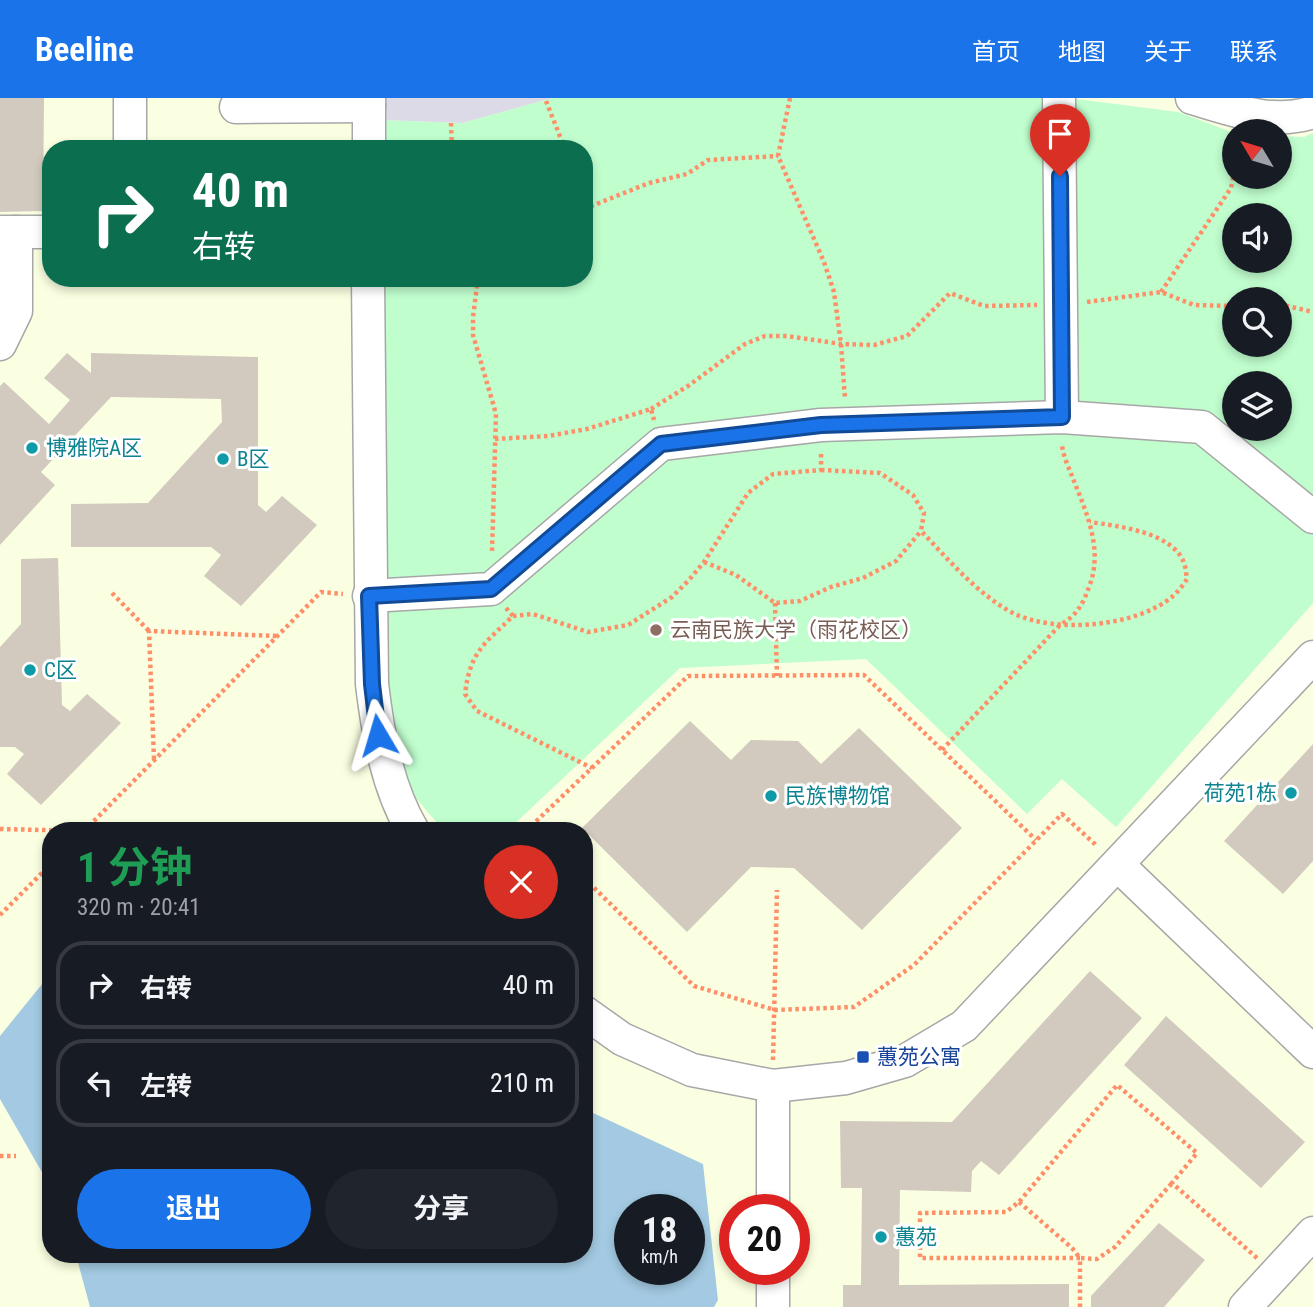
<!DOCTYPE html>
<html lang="zh">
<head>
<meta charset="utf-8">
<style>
  body { margin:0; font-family:"Roboto Condensed","Noto Sans SC",sans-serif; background:#20242c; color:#f1f3f6; height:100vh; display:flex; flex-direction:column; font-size:26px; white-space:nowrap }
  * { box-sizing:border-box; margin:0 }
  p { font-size:23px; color:#9ea1a6 }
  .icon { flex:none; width:38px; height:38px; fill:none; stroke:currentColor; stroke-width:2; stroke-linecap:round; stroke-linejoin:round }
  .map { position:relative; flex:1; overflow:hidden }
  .side { position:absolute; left:42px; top:724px; width:551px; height:441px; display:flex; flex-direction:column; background:#171b24; border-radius:28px; box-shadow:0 4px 10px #0003 }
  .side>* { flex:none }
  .top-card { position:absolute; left:42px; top:42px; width:551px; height:147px; border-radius:28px; box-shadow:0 4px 10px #0003; background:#0b6e4f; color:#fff; overflow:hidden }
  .needle { width:46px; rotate:308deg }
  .fabs { position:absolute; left:1222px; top:21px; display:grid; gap:14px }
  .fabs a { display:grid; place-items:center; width:70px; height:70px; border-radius:50%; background:#171b24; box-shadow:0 4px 10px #0003; font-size:35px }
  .speed { position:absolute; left:614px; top:1096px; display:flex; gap:14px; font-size:35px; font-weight:700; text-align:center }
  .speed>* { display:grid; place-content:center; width:91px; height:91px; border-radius:50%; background:#171b24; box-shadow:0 4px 10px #0003; line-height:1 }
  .speed small { font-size:18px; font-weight:400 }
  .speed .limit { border:10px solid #d22; background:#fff; color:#111 }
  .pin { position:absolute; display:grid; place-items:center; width:60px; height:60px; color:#fff; margin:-72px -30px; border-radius:50% 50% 50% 0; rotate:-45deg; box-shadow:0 0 7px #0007 }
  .pin .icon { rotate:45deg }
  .me { position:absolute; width:77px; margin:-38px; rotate:353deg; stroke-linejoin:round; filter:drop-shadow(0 0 5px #0008) }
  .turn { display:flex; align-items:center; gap:24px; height:147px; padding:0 35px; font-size:32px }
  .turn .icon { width:91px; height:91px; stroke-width:2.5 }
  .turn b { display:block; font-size:49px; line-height:60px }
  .round { display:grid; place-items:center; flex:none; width:74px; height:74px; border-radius:37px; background:#20242c }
  .overview { display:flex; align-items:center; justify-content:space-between; height:119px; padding:0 35px }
  h1 { font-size:42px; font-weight:700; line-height:52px; color:#1e9e55 }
  .primary-button { display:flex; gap:14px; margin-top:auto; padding:14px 35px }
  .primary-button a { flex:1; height:80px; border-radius:42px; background:#1a73e8; color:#fff; font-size:28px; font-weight:700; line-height:80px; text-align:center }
  .primary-button a+a { background:#20242c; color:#f1f3f6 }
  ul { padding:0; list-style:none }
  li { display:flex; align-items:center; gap:21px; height:88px; margin:0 14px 10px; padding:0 21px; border:4px solid #363941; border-radius:28px }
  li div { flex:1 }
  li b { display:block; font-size:26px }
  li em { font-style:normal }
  header { display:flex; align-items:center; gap:42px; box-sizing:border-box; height:98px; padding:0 35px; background:#1a73e8; color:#fff }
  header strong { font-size:33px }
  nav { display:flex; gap:38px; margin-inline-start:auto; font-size:24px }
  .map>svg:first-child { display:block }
</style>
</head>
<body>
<header>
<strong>Beeline</strong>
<nav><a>首页</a><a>地图</a><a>关于</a><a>联系</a></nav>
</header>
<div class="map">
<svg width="1313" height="1209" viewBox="0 0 1313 1209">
  <rect width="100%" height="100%" fill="#f1efe6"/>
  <path fill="#faffe1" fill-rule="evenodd" d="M0,0H1313V1209H0ZM1234,33H1279V79H1234ZM51,51H584V180H51ZM1234,117H1279V163H1234ZM1234,201H1279V247H1234ZM1234,285H1279V331H1234ZM51,733H584V1157H51ZM630,1111H690V1171H630ZM735,1111H794V1171H735Z"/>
  <path fill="#c0fece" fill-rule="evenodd" d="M552,0H1068L1178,14L1234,35V79H1279V38L1304,39L1313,35V505L1116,729L1062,681L1027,716L866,561L680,570L507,733H444L415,699L391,647L379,581L382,180H584V51H383L384,22L462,25ZM1234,117H1279V163H1234ZM1234,201H1279V247H1234ZM1234,285H1279V331H1234Z"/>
  <polygon fill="#dcdae7" points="384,0 552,0 462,25 384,22"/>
  <g fill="#a3cae2" fill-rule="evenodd">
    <polygon points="51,875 51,1090 0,1001 0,938"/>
    <path d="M585,1007L591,1014L703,1066L718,1202L714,1209H90L76,1157H584ZM630,1111H690V1171H630Z"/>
  </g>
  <g fill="#d2cabe">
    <polygon points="0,0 44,0 43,113 0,114"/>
    <polygon points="67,255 91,275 91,255 258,259 258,407 266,414 282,398 317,427 241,508 204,478 221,457 211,449 71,449 71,406 148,405 222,324 221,301 111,299 41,374 55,387 0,447 0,288 4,284 49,326 70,302 44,280"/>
    <polygon points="58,460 62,607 70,613 87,596 121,625 41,707 7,676 24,656 15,649 0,649 0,549 21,526 21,461"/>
    <polygon points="690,623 731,662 751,642 798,643 821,666 859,630 962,730 862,832 794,770 751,769 687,834 582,730"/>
    <polygon points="1313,646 1313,763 1283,796 1224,743"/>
    <polygon points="1090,873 1142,920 999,1077 981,1063 972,1073 971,1094 900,1092 899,1187 1069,1186 1069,1209 843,1209 843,1187 861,1187 862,1090 841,1090 840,1023 952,1024"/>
    <polygon points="1166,918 1305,1044 1261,1090 1124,967"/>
    <polygon points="1159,1125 1205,1162 1164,1209 1091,1209 1091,1198"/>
  </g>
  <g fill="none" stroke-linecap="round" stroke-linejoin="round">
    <defs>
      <g id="minor">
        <polyline points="1059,0 1062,319"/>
        <path d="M1192,0C1230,11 1273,28 1313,14"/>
        <polyline points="236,9 369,8"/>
        <polyline points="130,51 130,0"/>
        <polyline points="369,51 369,0"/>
        <polyline points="0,134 51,134"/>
        <path d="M368,180L372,586C378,636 387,689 413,733"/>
        <polyline points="0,246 16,213 16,134"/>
        <polyline points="369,498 491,491 661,346 821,327 1062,319 1202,329 1313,419"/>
        <polyline points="1118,767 1313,954"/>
        <polyline points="584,914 622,941 692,972 773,988 846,980 905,963 964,928 1313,559"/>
        <polyline points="773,988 773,1111"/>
        <polyline points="773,1171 773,1209"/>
        <polyline points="1245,1209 1313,1135"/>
      </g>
    </defs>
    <use href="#minor" stroke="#a7a7a7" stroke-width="35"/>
    <g stroke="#ff8f69" stroke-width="4.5" stroke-dasharray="3.5 3.5" stroke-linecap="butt">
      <polyline points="790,0 778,58 824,164 834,194 841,246 845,301"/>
      <polyline points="546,3 565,51"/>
      <polyline points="451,25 452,51"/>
      <polyline points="584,97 590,109"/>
      <polyline points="584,111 649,85 687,76 708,62 778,58"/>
      <polyline points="478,180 473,219 473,237 496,316 492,454"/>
      <polyline points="1161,194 1231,90 1234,75"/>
      <polyline points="1087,204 1161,194 1194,207 1234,208"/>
      <polyline points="1279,206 1313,214"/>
      <polyline points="651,311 688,288 745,246 765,238 787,238 841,246 874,247 907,238 950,195 984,208 1037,207"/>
      <polyline points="495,341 548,338 587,331 651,311 654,322"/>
      <path d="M821,372L880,375L913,397L924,415L921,433C949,462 977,496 1013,515C1055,536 1137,529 1173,498C1178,494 1183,487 1187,481C1186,476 1186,470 1184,465C1173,434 1117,428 1090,424"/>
      <polyline points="704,464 736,477 775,505 800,503 831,489 863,480 896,463 921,433"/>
      <polyline points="112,495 149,533"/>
      <polyline points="775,505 777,578"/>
      <path d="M506,510L513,518C484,546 470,554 465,596L477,613L592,670"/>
      <polyline points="513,518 533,516 588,534 628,527 672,499 689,482 704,464 748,395 773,376 821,372 821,354"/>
      <path d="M942,652L1060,527C1077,517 1082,508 1089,489C1104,451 1086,414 1072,378C1068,368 1063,357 1062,347"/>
      <polyline points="154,661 149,533 277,538"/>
      <polyline points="0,731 84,733"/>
      <polyline points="84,733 321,494 343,496"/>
      <polyline points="526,733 688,578 864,577 1036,742"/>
      <polyline points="584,780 694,888 775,912 854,909 914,867 1062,716 1097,748"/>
      <polyline points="0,817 51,766"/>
      <polyline points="773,962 777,792"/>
      <polyline points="0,1058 16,1058"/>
      <polyline points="1019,1104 1072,1150 1080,1160 1097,1161 1115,1149 1172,1085"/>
      <polyline points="1080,1209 1080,1160 920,1160 920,1115 1006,1114 1019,1104 1117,987 1197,1055 1172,1085 1257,1160"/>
    </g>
    <use href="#minor" stroke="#fff" stroke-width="32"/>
  </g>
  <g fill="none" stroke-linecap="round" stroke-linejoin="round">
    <defs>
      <polyline id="route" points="378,637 372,586 369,498 491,491 661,346 821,327 1062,319 1060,78"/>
    </defs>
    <use href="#route" stroke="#114b97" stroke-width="18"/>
    <use href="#route" stroke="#1a73e8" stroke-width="12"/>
  </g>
  <g fill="#0f9aa8" stroke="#fff" stroke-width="2.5">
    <circle cx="32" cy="350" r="7"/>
    <circle cx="223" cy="361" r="7"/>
    <circle cx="30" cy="572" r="7"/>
    <circle cx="1291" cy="695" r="7"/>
    <circle cx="771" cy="698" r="7"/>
    <circle cx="881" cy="1139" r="7"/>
  </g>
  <circle fill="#8d6e63" stroke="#fff" stroke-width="2.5" cx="656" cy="532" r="7"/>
  <rect fill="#1a4fb4" stroke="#fff" stroke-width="2.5" x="856" y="952" width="14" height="14" rx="3.5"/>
  <g text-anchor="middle" stroke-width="6" stroke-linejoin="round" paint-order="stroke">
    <g font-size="21" fill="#0d838f" stroke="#fff" text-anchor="start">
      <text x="46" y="357">博雅院A区</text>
      <text x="237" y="368">B区</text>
      <text x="44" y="579">C区</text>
      <text x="1277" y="702" text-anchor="end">荷苑1栋</text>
      <text x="785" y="705">民族博物馆</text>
      <text x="895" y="1146">蕙苑</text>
    </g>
    <g font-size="21" fill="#785e54" stroke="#fff" text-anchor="start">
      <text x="670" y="539">云南民族大学（雨花校区）</text>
    </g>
    <g font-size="21" fill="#164399" stroke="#fff" text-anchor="start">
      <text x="877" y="966">蕙苑公寓</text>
    </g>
  </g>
</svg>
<div class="fabs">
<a><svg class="needle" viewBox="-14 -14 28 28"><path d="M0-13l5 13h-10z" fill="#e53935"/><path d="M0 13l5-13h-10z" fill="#9ea1a6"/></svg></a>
<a><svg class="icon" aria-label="sound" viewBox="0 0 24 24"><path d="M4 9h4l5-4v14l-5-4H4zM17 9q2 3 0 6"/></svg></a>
<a><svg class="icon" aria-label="search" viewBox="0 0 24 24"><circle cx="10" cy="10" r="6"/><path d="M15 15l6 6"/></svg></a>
<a><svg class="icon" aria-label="layers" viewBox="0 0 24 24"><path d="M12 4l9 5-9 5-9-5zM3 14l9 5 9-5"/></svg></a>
</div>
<div class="speed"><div>18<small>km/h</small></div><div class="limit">20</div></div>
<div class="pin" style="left:1060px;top:78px;background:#d93025"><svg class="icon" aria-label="arrive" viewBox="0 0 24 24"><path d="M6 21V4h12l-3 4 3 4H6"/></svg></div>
<svg class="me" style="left:378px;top:637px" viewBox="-20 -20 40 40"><path d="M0-17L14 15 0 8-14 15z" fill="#1a73e8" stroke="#fff" stroke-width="4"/></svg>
<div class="top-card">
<div class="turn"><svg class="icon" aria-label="right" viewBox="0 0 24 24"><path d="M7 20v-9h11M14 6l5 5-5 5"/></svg><div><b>40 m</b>右转</div></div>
</div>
<section class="side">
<div class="overview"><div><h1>1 分钟</h1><p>320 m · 20:41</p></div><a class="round" style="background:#d93025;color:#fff"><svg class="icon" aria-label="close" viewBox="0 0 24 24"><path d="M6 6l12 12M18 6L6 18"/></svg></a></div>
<ul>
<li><svg class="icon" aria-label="right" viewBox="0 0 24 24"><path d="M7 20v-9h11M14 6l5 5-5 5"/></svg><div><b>右转</b></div><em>40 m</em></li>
<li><svg class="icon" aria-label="left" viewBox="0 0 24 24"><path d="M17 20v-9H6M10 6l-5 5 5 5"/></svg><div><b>左转</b></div><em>210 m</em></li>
</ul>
<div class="primary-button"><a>退出</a><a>分享</a></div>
</section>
</div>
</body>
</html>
